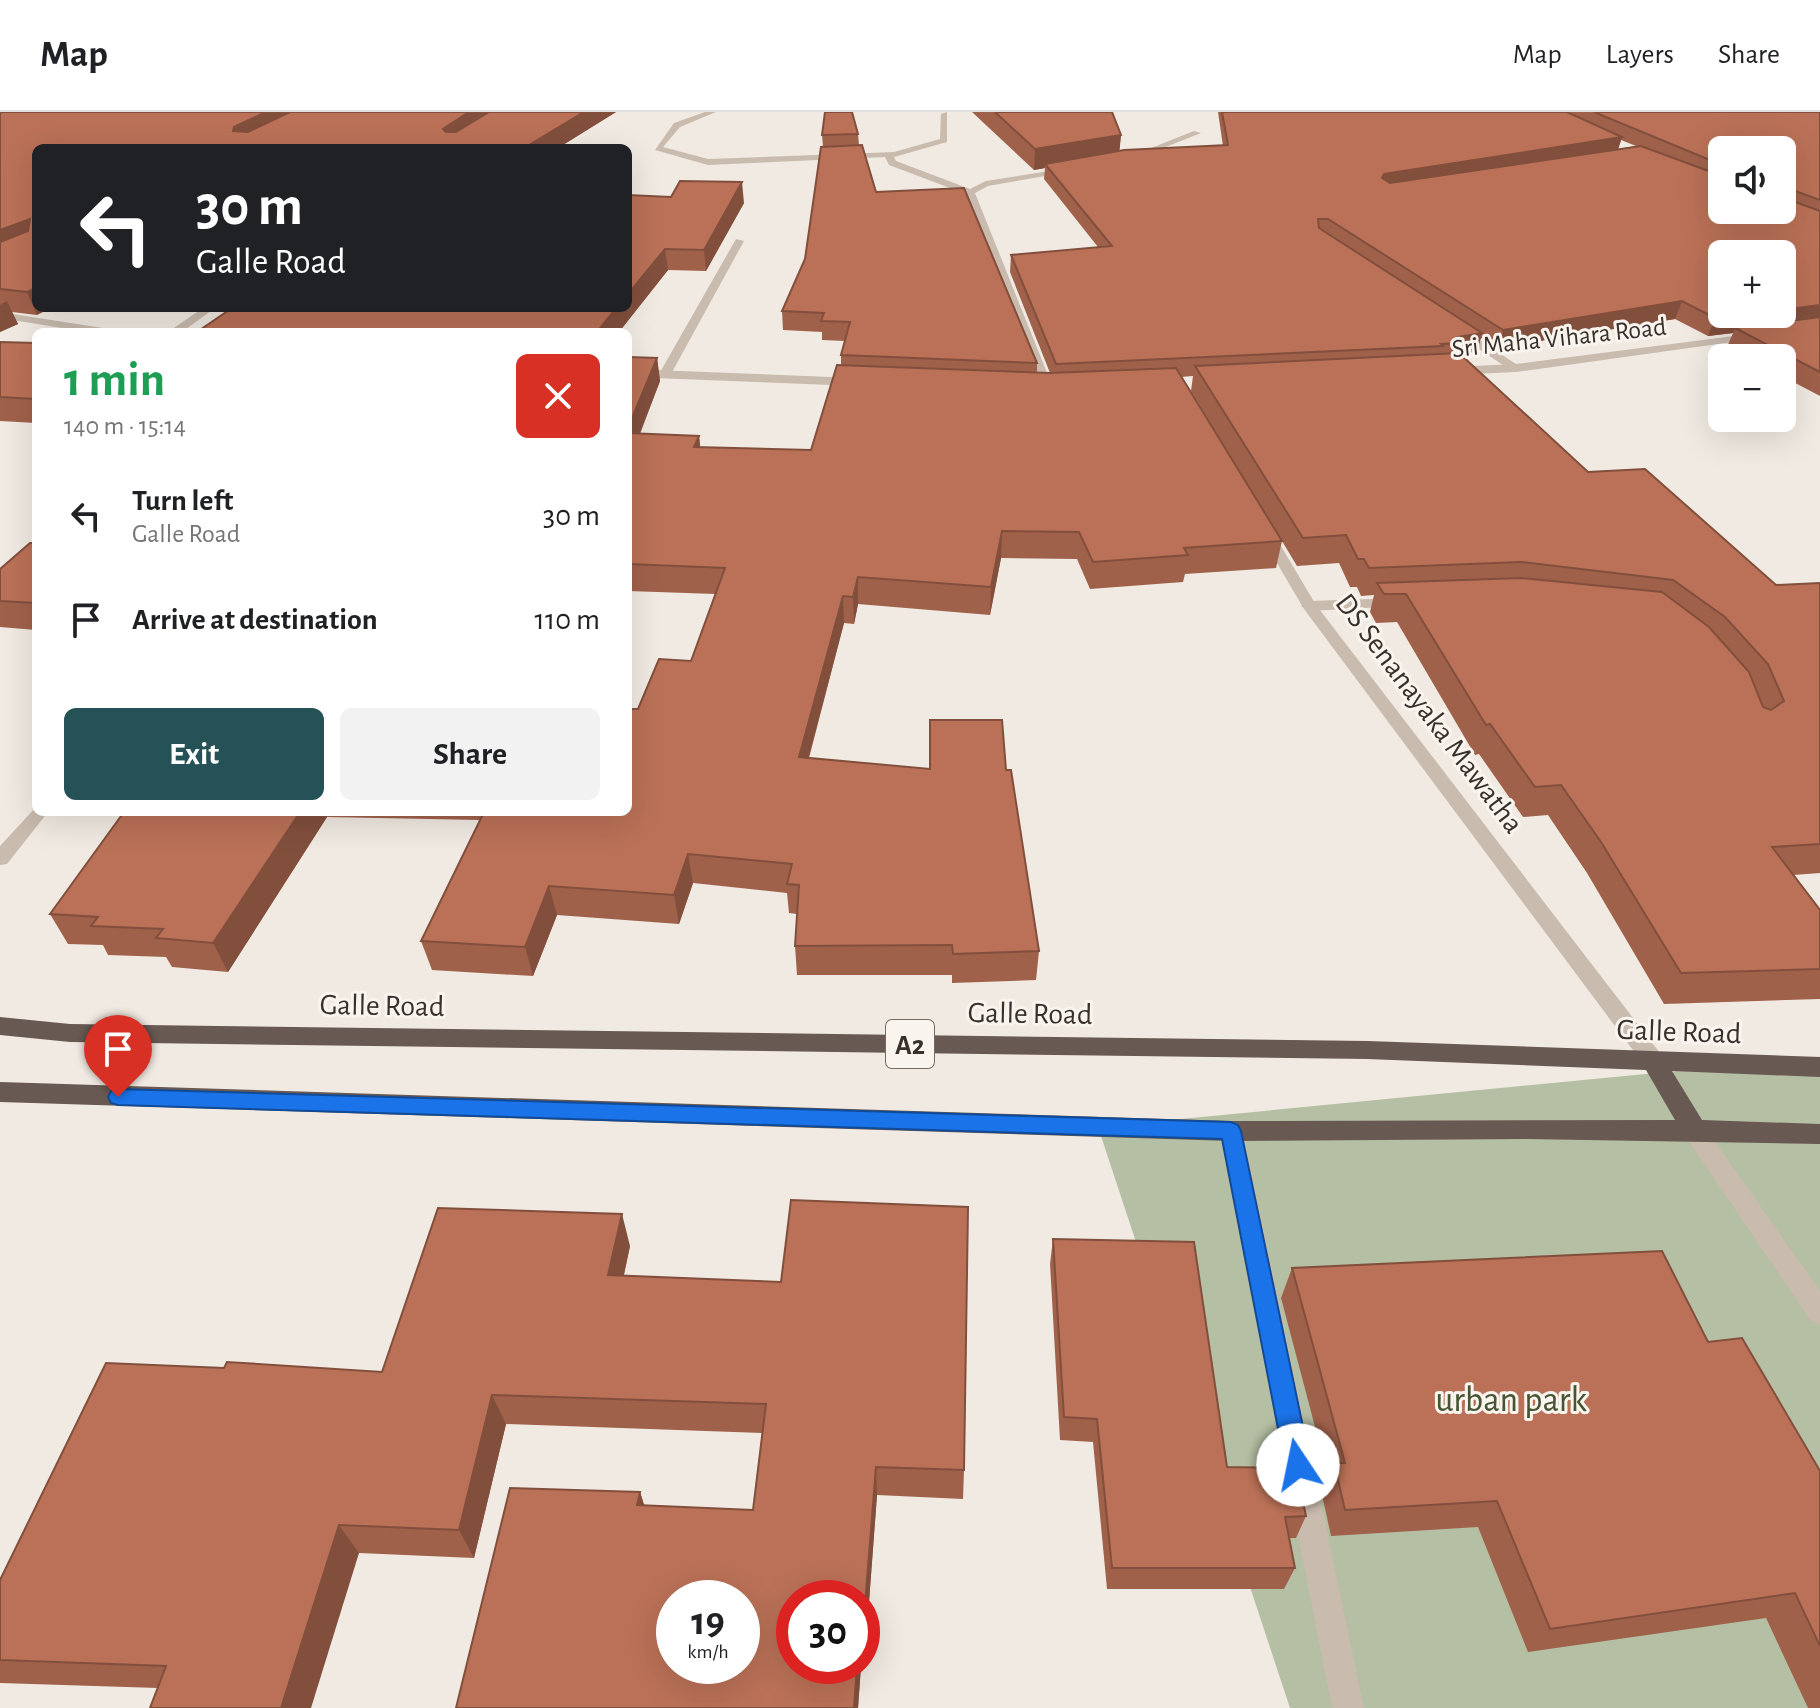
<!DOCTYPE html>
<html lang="en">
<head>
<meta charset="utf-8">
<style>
  body { margin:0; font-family:"Alegreya Sans",sans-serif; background:#f2f2f2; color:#202124; height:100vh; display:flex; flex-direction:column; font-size:30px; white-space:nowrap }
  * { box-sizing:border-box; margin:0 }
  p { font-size:26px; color:#757577 }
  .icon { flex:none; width:44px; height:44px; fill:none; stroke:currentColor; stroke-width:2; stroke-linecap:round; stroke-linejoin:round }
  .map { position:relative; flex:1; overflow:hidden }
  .details { position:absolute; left:32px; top:216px; width:600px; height:488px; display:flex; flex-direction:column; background:#fff; border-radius:12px; box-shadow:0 8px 32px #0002 }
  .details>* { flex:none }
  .guide { position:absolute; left:32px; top:32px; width:600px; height:168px; border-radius:12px; box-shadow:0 8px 32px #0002; background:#202124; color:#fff; overflow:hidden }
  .controls { position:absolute; left:1708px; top:24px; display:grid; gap:16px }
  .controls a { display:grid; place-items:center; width:88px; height:88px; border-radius:12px; background:#fff; box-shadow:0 8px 32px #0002; font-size:40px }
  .speed { position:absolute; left:656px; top:1468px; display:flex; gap:16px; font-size:40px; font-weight:700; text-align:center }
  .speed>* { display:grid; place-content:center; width:104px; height:104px; border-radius:50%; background:#fff; box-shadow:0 8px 32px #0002; line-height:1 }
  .speed small { font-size:20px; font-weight:400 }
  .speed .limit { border:12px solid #d22; background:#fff; color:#111 }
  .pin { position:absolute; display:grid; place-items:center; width:68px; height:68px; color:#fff; margin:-82px -34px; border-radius:50% 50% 50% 0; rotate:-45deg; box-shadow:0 0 8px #0007 }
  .pin .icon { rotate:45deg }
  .me { position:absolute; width:88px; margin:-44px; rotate:349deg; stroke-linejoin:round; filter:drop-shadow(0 0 6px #0008) }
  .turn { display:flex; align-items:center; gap:28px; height:168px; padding:0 32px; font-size:36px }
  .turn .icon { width:104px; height:104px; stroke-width:2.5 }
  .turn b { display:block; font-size:56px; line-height:68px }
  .round { display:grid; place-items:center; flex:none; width:84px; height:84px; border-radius:12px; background:#f2f2f2 }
  .head { display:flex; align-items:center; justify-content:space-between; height:136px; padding:0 32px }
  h1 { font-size:48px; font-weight:600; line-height:60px; color:#1e9e55 }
  .primary-button { display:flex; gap:16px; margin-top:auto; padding:16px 32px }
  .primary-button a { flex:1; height:92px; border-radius:12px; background:#255256; color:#fff; font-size:32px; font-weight:600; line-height:92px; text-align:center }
  .primary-button a+a { background:#f2f2f2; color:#202124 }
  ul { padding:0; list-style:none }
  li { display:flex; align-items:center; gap:24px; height:104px; padding:0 32px }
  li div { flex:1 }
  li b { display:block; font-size:30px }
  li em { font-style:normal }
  header { display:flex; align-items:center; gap:48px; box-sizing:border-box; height:112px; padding:0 40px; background:#fff; border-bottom:2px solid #e0e0e0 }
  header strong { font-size:38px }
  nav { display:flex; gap:44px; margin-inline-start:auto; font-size:28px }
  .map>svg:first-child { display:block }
</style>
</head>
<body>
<header>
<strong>Map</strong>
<nav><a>Map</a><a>Layers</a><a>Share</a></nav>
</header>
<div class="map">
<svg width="1820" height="1596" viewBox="0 0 1820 1596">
  <rect width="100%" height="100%" fill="#f1eae2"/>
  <polygon fill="#b5bfa3" points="1820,945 1820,1596 1290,1596 1098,1015"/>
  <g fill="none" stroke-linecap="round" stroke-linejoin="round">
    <g fill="#c9bbae" fill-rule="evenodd">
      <polygon points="705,0 716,0 680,15 663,35 708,47 894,40 940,27 941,2 947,0 947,30 894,45 896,49 970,77 986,69 1074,55 1074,59 988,74 975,81 1054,278 1052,281 1042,278 966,82 889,53 885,45 708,53 655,38 674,11"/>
      <polygon points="1194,19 1201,21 1133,48 1126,46"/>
      <polygon points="736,127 744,129 671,262 661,265 659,262"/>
      <polygon points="203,196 215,196 182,220 168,220"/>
      <polygon points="1455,217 1463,217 1522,256 1512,259 1455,221"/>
      <polygon points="1399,486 1407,491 1404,494 1309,499 1301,494 1309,489"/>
      <polygon points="36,695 36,700 48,700 7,752 0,753 0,734"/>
      <polygon points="1231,1010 1239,1012 1243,1019 1364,1596 1332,1596 1219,1019 1223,1012"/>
    </g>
    <g fill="#c9bbae" fill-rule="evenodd">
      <polygon points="0,200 109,217 115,220 87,220 0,206"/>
      <polygon points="1757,221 1761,222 1761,226 1516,260 1451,263 1445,259 1451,255 1516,252"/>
      <polygon points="628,257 856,266 862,270 856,274 628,265"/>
      <polygon points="1265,415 1272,419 1316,493 1663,945 1666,951 1663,957 1655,960 1647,957 1304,497 1258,419"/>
      <polygon points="1694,1009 1702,1011 1820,1179 1820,1213 1811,1209 1686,1025 1682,1018 1686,1011"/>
    </g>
    <polygon fill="#685952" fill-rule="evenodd" points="0,905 70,912 1367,929 1820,945 1820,965 1672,959 1702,1008 1820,1012 1820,1032 1526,1027 1231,1029 0,990 0,970 1231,1009 1675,1008 1646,958 1367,947 70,930 0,923"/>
  </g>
  <g fill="#a0614b" fill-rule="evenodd">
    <polygon points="0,0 616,0 558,36 36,36 37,203 12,200 18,212 0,220"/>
    <path d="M972,0H1112L1121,23L1119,39L1223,34L1218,0H1820V284L1782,264V246H1748L1727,235L1733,221L1708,224L1675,207L1497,236L1481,226L1477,239L1461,243L1588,360L1776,473L1820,471V761L1793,763L1820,798V887L1664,892L1587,761L1548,703L1523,705L1479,642L1475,643L1397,510L1376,511L1370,500L1374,483L1361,484L1357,475H1350L1339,451L1297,454L1282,429L1276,456L1185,462L1183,470L1090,477L1077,447L1001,446L990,503L858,492L854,512L844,511L809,646L930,657L1006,658L1039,839L1036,868L952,871V863H797L795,834L797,802L789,801L787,781L693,771L679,812L557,803L533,864L432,858L421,829L480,708L327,705L228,860L172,855L166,845L108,843L103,833L68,832L50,802L124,700H628L638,597L691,549L715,482L628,479V245L657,246L660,269L640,322L699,324L700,335L811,338L841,253V243L845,229L822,228V220L783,218L782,199L805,147L823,35L822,23L858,22L859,33L876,80L1037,251V260L1050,261L1010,160L1011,143L1098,135L1044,67L1045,56L1034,58ZM1621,28L1636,34L1618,37ZM1722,38L1782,98H1722ZM1193,264L1191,279L1278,424L1181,265Z"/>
    <polygon points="628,83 744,91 706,159 668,158 619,220 197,220"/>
    <polygon points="0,230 36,231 36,311 0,309"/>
    <polygon points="36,431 36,518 0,515 0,457"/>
    <polygon points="1053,1127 1227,1355 1306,1404 1296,1426 1289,1426 1295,1456 1284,1477 1107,1477 1093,1330 1060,1328 1050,1152"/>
    <polygon points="630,1134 624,1163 964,1358 963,1387 877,1383 865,1543 862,1541 862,1486 794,1554 861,1554 858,1596 456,1596 640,1380 644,1393 753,1398 762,1321 506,1312 474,1446 359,1441 158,1576 0,1571 0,1468 224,1256 382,1260"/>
    <polygon points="1292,1156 1708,1230 1820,1359 1820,1596 1808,1596 1766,1506 1528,1540 1478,1415 1331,1424 1321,1378 1328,1364 1281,1186"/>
  </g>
  <g fill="#824f3d">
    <polygon points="266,0 309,0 240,33 233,19 234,15"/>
    <polygon points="469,0 501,0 447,36 443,17"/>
    <polygon points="584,0 616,0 558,36 524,36"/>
    <polygon points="1121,23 1119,44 1045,52 1045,56 1034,58 1035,37"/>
    <polygon points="1622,25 1617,41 1381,78 1382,66 1384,62"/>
    <polygon points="742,70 744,91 706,159 704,138"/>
    <polygon points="1790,77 1783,93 1782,93 1782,79"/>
    <polygon points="30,107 36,122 0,143 0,118"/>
    <polygon points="665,137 668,158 619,220 597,220 616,196 628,196 628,182"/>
    <polygon points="36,176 36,196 51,196 37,203 27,180"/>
    <polygon points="7,189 18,212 0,220 0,193"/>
    <polygon points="1682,189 1675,207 1497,236 1503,218"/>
    <polygon points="1820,193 1820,207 1735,216 1733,221 1708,224 1715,206 1747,202 1782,202 1782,198"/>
    <polygon points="1482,221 1477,239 1461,242 1464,231 1458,225"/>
    <polygon points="657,246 660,269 630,346 628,335 628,316"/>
    <polygon points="699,324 702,349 694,335"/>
    <polygon points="1002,419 1001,446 990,503 991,475"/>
    <polygon points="858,465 858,492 854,512 853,485"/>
    <polygon points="843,484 844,511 801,674 799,645"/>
    <polygon points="300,700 325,700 327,705 228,860 213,831"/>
    <polygon points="688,742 693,771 679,812 674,783"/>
    <polygon points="549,774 557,803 533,864 525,835"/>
    <polygon points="622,1102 630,1134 617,1194 608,1163"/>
    <polygon points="492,1283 506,1312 474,1446 459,1418"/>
    <polygon points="876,1355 877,1383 865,1543 863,1518"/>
    <polygon points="640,1380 649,1408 637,1393"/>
    <polygon points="339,1413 359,1441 311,1596 281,1596"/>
    <polygon points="857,1554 861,1554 858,1596 854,1596"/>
  </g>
  <g fill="#ba7157" stroke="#824f3d" stroke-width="2" fill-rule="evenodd">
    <polygon points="0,0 266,0 234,15 233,19 248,20 290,0 469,0 443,17 446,20 456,20 489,0 584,0 524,36 36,36 36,176 27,180 0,177 0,130 28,119 30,107 0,118"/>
    <polygon points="825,0 852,0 858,22 822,23"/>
    <polygon points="995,0 1112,0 1121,23 1035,37"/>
    <polygon points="1222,0 1567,0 1622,25 1384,62 1382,66 1390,71 1641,34 1722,64 1722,98 1782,98 1782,85 1820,99 1820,193 1782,198 1782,142 1722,142 1722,202 1747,202 1715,206 1682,189 1503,218 1328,107 1318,107 1319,116 1482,221 1458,225 1464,231 1441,232 1443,234 1056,252 1011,143 1112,134 1045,52 1124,38 1228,33"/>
    <polygon points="1594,0 1820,0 1820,88 1790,77 1782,79 1782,38 1722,38 1722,53"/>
    <polygon points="862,33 876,80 964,76 1037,251 841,243 850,210 821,209 824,201 782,199 805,147 821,35"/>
    <polygon points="680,69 742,70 704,138 665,137 628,182 628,83 671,85"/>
    <polygon points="232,196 616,196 597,220 197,220"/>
    <polygon points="1820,205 1820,260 1735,216"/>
    <polygon points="0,230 36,231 36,287 0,285"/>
    <polygon points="1459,241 1588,360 1645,357 1776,473 1820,471 1820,732 1772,735 1820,798 1820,857 1681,861 1601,730 1561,673 1535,675 1490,612 1486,613 1406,482 1384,482 1377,471 1521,466 1662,480 1709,515 1749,560 1763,595 1771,598 1784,589 1768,552 1725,505 1673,468 1521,450 1369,456 1364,447 1358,447 1346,423 1303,426 1195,254"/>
    <polygon points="628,245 657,246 628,316"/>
    <polygon points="837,253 1050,261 1176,256 1282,429 1184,436 1188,443 1093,450 1079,420 1002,419 991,475 858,465 853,485 843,484 799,645 930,657 930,608 1002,608 1006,658 1011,658 1039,839 953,842 952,833 795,834 799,773 787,772 792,752 688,742 674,783 549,774 525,835 421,829 484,700 628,700 628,597 638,597 659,547 691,549 725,456 628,452 628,321 699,324 694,335 811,338"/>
    <polygon points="30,431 36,431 36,491 0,489 0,457"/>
    <polygon points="124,700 300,700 213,831 156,826 163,817 91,814 98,805 50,802"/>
    <path d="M791,1088L968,1095L964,1358L876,1355L863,1518L862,1486H794V1554H857L854,1596H456L510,1376L640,1380L637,1393L753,1398L766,1292L492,1283L459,1418L339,1413L281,1596H150L166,1554L0,1548V1468L106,1251L224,1256L227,1250L382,1260L438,1096L622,1102L608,1163L781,1170ZM674,1486H742V1554H674Z"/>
    <polygon points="1053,1127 1194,1130 1227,1355 1296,1356 1306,1404 1285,1405 1295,1456 1112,1456 1097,1307 1064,1305"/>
    <polygon points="1662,1139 1708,1230 1742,1226 1820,1359 1820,1534 1795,1481 1550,1517 1497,1389 1345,1398 1334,1351 1345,1351 1292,1156"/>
  </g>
  <polygon fill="#1a73e8" stroke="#114b97" stroke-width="2" points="118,977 1231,1010 1238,1013 1241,1019 1311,1353 1308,1362 1298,1366 1289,1362 1285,1353 1222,1027 118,993 111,991 108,985 111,979"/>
  <g text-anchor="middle" stroke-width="6" stroke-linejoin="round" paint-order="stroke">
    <g font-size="26" fill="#38302c" stroke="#f9f4ee">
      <text transform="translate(1559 225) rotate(-6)" y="9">Sri Maha Vihara Road</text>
    </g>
    <rect fill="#f9f4ee" stroke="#726b66" stroke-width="2" x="886" y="908" width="48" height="48" rx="6"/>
    <g font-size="28" font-weight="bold" fill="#38302c">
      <text x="910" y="942">A2</text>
    </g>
    <g font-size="30" fill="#38302c" stroke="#f9f4ee">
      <text transform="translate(1430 601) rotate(53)" y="10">DS Senanayaka Mawatha</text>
      <text transform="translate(382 893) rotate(1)" y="10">Galle Road</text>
      <text transform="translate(1030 901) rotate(1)" y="10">Galle Road</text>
      <text transform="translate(1679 919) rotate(2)" y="10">Galle Road</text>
    </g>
    <g font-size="36" fill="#475432" stroke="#f9f4ee">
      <text x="1511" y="1299">urban park</text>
    </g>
  </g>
</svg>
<div class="controls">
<a><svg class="icon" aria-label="sound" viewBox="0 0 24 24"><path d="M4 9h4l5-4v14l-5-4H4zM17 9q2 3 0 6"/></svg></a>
<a>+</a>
<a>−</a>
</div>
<div class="speed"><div>19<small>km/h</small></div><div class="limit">30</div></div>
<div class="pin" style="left:118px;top:985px;background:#d93025"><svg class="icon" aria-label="arrive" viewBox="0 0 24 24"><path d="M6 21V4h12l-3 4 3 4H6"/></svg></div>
<svg class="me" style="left:1298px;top:1353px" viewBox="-20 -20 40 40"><circle r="19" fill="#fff"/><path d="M0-13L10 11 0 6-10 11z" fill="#1a73e8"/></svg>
<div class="guide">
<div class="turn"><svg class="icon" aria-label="left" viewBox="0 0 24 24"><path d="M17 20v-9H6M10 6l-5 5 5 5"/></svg><div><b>30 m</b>Galle Road</div></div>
</div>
<section class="details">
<div class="head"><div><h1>1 min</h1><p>140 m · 15:14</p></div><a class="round" style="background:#d93025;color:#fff"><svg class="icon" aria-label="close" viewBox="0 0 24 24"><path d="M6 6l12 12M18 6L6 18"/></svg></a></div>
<ul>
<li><svg class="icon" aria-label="left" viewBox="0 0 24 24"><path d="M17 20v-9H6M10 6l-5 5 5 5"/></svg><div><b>Turn left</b><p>Galle Road</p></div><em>30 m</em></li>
<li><svg class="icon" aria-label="arrive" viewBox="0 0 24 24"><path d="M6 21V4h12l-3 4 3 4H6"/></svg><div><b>Arrive at destination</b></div><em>110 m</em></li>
</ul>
<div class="primary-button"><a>Exit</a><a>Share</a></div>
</section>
</div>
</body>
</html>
